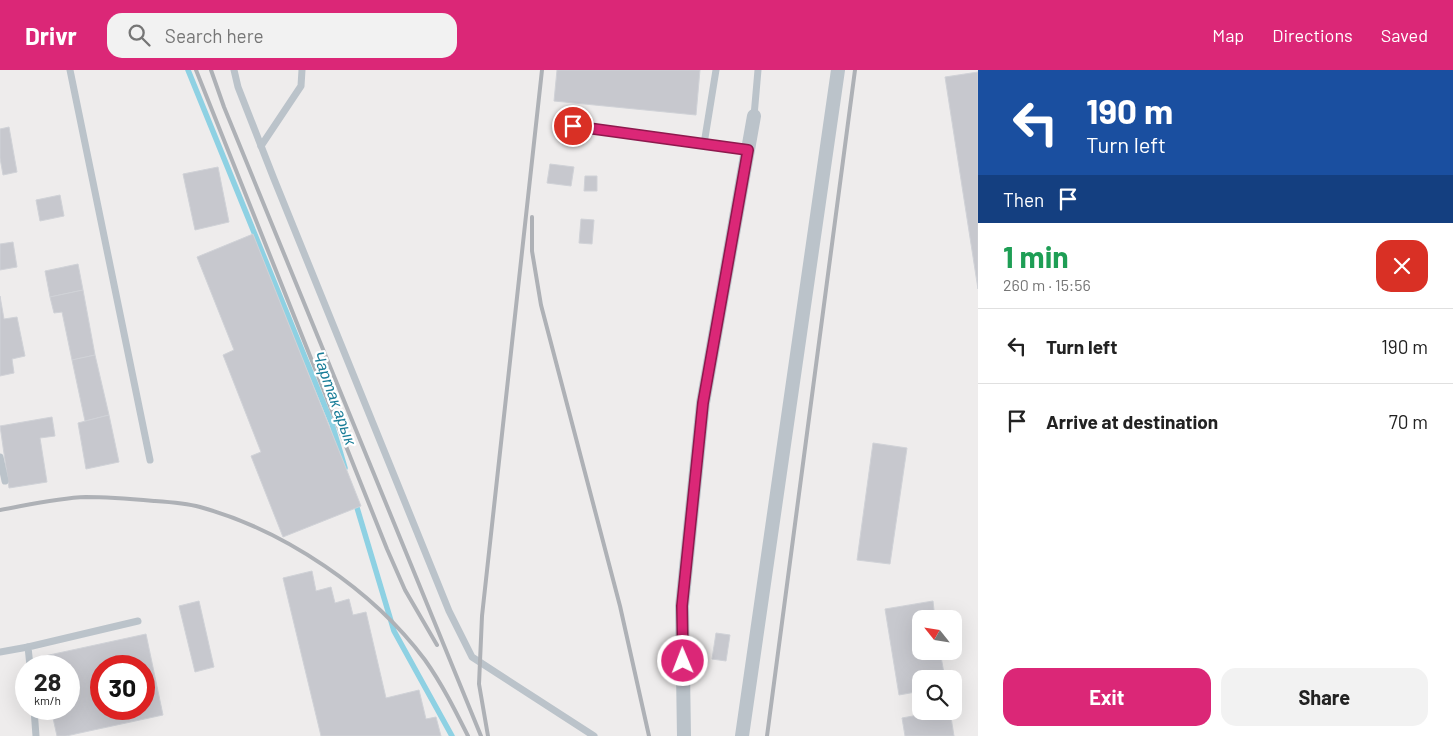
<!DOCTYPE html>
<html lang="en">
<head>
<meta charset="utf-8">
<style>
  body { margin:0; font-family:Barlow,sans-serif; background:#f2f2f2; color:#222; height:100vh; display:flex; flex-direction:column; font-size:19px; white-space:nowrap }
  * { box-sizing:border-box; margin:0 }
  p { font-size:16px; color:#767676 }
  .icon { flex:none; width:28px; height:28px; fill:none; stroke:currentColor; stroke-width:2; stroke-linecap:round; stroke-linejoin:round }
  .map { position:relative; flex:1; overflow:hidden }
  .sheet { display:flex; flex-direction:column; background:#fff; width:475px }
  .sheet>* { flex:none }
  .guide { background:#1a4fa0; color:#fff; overflow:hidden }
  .needle { width:32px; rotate:300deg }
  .fabs { position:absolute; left:912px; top:540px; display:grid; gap:10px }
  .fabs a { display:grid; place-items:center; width:50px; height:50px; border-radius:10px; background:#fff; box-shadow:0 5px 20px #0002; font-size:25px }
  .speed { position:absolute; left:15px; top:585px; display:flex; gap:10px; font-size:25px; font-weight:700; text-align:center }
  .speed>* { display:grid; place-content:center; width:65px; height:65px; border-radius:50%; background:#fff; box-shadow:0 5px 20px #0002; line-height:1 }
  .speed small { font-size:12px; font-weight:400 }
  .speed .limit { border:8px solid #d22; background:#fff; color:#111 }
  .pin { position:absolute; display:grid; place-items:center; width:42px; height:42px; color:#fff; margin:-21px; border:2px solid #fff; border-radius:50%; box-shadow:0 1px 5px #0007 }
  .me { position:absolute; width:55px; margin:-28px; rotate:359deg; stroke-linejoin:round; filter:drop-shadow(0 0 4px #0008) }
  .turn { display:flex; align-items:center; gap:18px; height:105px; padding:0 25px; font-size:22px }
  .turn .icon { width:65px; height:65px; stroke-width:2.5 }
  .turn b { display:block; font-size:35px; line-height:42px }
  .then { display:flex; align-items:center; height:48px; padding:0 25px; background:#0003; gap:10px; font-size:19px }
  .round { display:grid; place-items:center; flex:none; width:52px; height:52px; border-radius:15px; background:#f2f2f2 }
  .head { display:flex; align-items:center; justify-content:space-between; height:85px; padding:0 25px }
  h1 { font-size:30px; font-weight:700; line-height:38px; color:#1e9e55 }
  .button { display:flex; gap:10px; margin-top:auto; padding:10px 25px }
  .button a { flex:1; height:58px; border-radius:15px; background:#db2777; color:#fff; font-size:20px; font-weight:700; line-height:58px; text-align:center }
  .button a+a { background:#f2f2f2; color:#222 }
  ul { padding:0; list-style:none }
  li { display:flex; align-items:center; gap:15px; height:75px; padding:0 25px; border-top:1px solid #e0e0e0 }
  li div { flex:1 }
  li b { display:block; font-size:19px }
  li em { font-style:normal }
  header { display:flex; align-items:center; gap:30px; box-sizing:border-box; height:70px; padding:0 25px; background:#db2777; color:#fff }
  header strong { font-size:24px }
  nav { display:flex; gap:28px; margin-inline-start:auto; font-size:18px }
  .search { width:350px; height:45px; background:#f2f2f2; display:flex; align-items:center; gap:12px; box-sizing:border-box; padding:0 18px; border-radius:15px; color:#767676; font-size:19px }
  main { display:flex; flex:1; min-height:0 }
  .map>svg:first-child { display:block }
</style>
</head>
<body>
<header>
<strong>Drivr</strong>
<div class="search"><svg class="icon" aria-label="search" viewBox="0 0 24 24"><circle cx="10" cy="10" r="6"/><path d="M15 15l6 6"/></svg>Search here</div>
<nav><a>Map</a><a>Directions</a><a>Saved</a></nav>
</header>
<main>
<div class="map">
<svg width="978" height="666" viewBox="0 0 978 666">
  <rect width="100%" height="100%" fill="#eeecec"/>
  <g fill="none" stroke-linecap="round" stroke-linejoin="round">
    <g stroke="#8ed1e3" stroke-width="5.5">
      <polyline points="188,0 332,354 345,398"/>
      <polyline points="355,431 394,561 452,666"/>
    </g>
  </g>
  <g fill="#c7c8ce" stroke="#d0d2d7" fill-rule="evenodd">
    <polygon points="557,0 700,0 696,45 554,31"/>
    <polygon points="978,2 978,219 945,7"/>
    <polygon points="9,57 17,102 3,105 0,88 0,59"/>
    <polygon points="550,94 574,97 571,116 547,113"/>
    <polygon points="218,97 229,152 195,160 183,104"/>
    <polygon points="585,106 597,106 597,121 584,121"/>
    <polygon points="60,125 64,146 40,151 36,130"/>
    <polygon points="581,149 594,150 592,174 579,173"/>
    <polygon points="253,164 361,436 283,467 251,386 261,382 223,285 234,280 197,187"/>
    <polygon points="13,172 17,197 0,200 0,174"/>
    <polygon points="78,194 83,220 50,227 45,201"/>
    <polygon points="83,220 95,285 72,290 62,242 54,243 50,227"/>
    <polygon points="0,226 4,249 17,247 25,286 12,289 14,303 0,306"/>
    <polygon points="95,285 109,345 85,351 72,290"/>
    <polygon points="109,345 119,392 86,399 78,353"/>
    <polygon points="52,347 55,366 40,368 47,412 9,418 0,356"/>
    <polygon points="873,373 907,378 890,494 857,490"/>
    <polygon points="312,501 316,521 331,517 335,533 349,529 353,545 366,542 386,628 419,620 426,649 436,647 441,666 321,666 283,508"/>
    <polygon points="199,531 214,597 195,602 179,536"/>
    <polygon points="933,531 935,549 921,549 921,581 940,581 945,609 921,609 921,621 899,625 885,539"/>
    <polygon points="716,563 730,565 726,591 712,589"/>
    <path d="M146,564L163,645L66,666H57L51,639H69V596H42L40,587ZM101,596H144V639H101Z"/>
    <polygon points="940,641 950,641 954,666 905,666 902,648"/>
  </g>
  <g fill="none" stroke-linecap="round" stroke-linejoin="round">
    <g stroke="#bbc3ca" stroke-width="7">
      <polyline points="70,0 150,390"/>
      <polyline points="234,0 238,17 274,109 449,541 472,587 594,666"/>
      <polyline points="754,46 758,0"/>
      <polyline points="573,56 748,80"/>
      <polyline points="704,74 716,0"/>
      <polyline points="261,76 301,16 302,0"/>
      <polyline points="0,387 5,411"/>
      <polyline points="0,582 28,577"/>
      <polyline points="30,596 28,577 138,551"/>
      <polyline points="34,639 36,666"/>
    </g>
    <g stroke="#bbc3ca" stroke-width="14">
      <polyline points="684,666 682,536 703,333 754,46"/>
      <polyline points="742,666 838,0"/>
    </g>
    <g stroke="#aeb1b6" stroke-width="4">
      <polyline points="196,0 387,479 405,520 437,575"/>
      <polyline points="211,0 224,37 481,666"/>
      <polyline points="532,147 532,181 541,235 620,536 649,666"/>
      <path d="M0,440C28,435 57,428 86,427C109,427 132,429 154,431C169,432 185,433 200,437C284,460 373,520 425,590C442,614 455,640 468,666"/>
      <polyline points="488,666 479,614 482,546 542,0"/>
      <polyline points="767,666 855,0"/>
    </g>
  </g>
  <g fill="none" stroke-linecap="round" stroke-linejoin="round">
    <defs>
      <polyline id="route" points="573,56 748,80 703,333 682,536 683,591"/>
    </defs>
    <use href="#route" stroke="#8e194d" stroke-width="12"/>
    <use href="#route" stroke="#db2777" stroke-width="9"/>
  </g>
  <g text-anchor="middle" stroke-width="4.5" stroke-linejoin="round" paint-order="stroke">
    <g font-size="16" font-style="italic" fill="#197d98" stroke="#fff">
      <text transform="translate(335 328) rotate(70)" y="6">Чартак арык</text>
    </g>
  </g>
</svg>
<div class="fabs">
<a><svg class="needle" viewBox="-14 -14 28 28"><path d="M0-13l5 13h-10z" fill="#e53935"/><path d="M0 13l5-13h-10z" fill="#767676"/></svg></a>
<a><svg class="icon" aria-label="search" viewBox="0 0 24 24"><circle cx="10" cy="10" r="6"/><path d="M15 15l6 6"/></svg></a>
</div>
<div class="speed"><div>28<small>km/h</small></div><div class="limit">30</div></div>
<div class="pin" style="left:573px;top:56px;background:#d93025"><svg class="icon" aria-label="arrive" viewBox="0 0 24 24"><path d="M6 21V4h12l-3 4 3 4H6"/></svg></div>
<svg class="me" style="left:683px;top:591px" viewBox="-20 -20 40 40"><circle r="17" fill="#db2777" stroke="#fff" stroke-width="3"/><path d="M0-11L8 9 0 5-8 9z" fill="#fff"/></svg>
</div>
<section class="sheet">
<div class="guide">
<div class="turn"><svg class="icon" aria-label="left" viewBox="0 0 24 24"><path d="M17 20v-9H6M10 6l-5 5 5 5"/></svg><div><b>190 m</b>Turn left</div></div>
<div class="then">Then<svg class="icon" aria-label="arrive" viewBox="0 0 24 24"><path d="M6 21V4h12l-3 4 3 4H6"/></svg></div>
</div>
<div class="head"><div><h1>1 min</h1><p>260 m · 15:56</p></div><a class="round" style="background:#d93025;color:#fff"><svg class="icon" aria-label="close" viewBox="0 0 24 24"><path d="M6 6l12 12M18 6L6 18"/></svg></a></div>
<ul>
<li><svg class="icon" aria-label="left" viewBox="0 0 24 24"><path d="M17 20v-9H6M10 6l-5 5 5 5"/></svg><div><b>Turn left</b></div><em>190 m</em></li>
<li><svg class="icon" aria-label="arrive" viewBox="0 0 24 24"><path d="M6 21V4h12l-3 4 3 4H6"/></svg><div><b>Arrive at destination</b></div><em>70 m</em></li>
</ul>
<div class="button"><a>Exit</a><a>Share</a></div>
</section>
</main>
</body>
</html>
